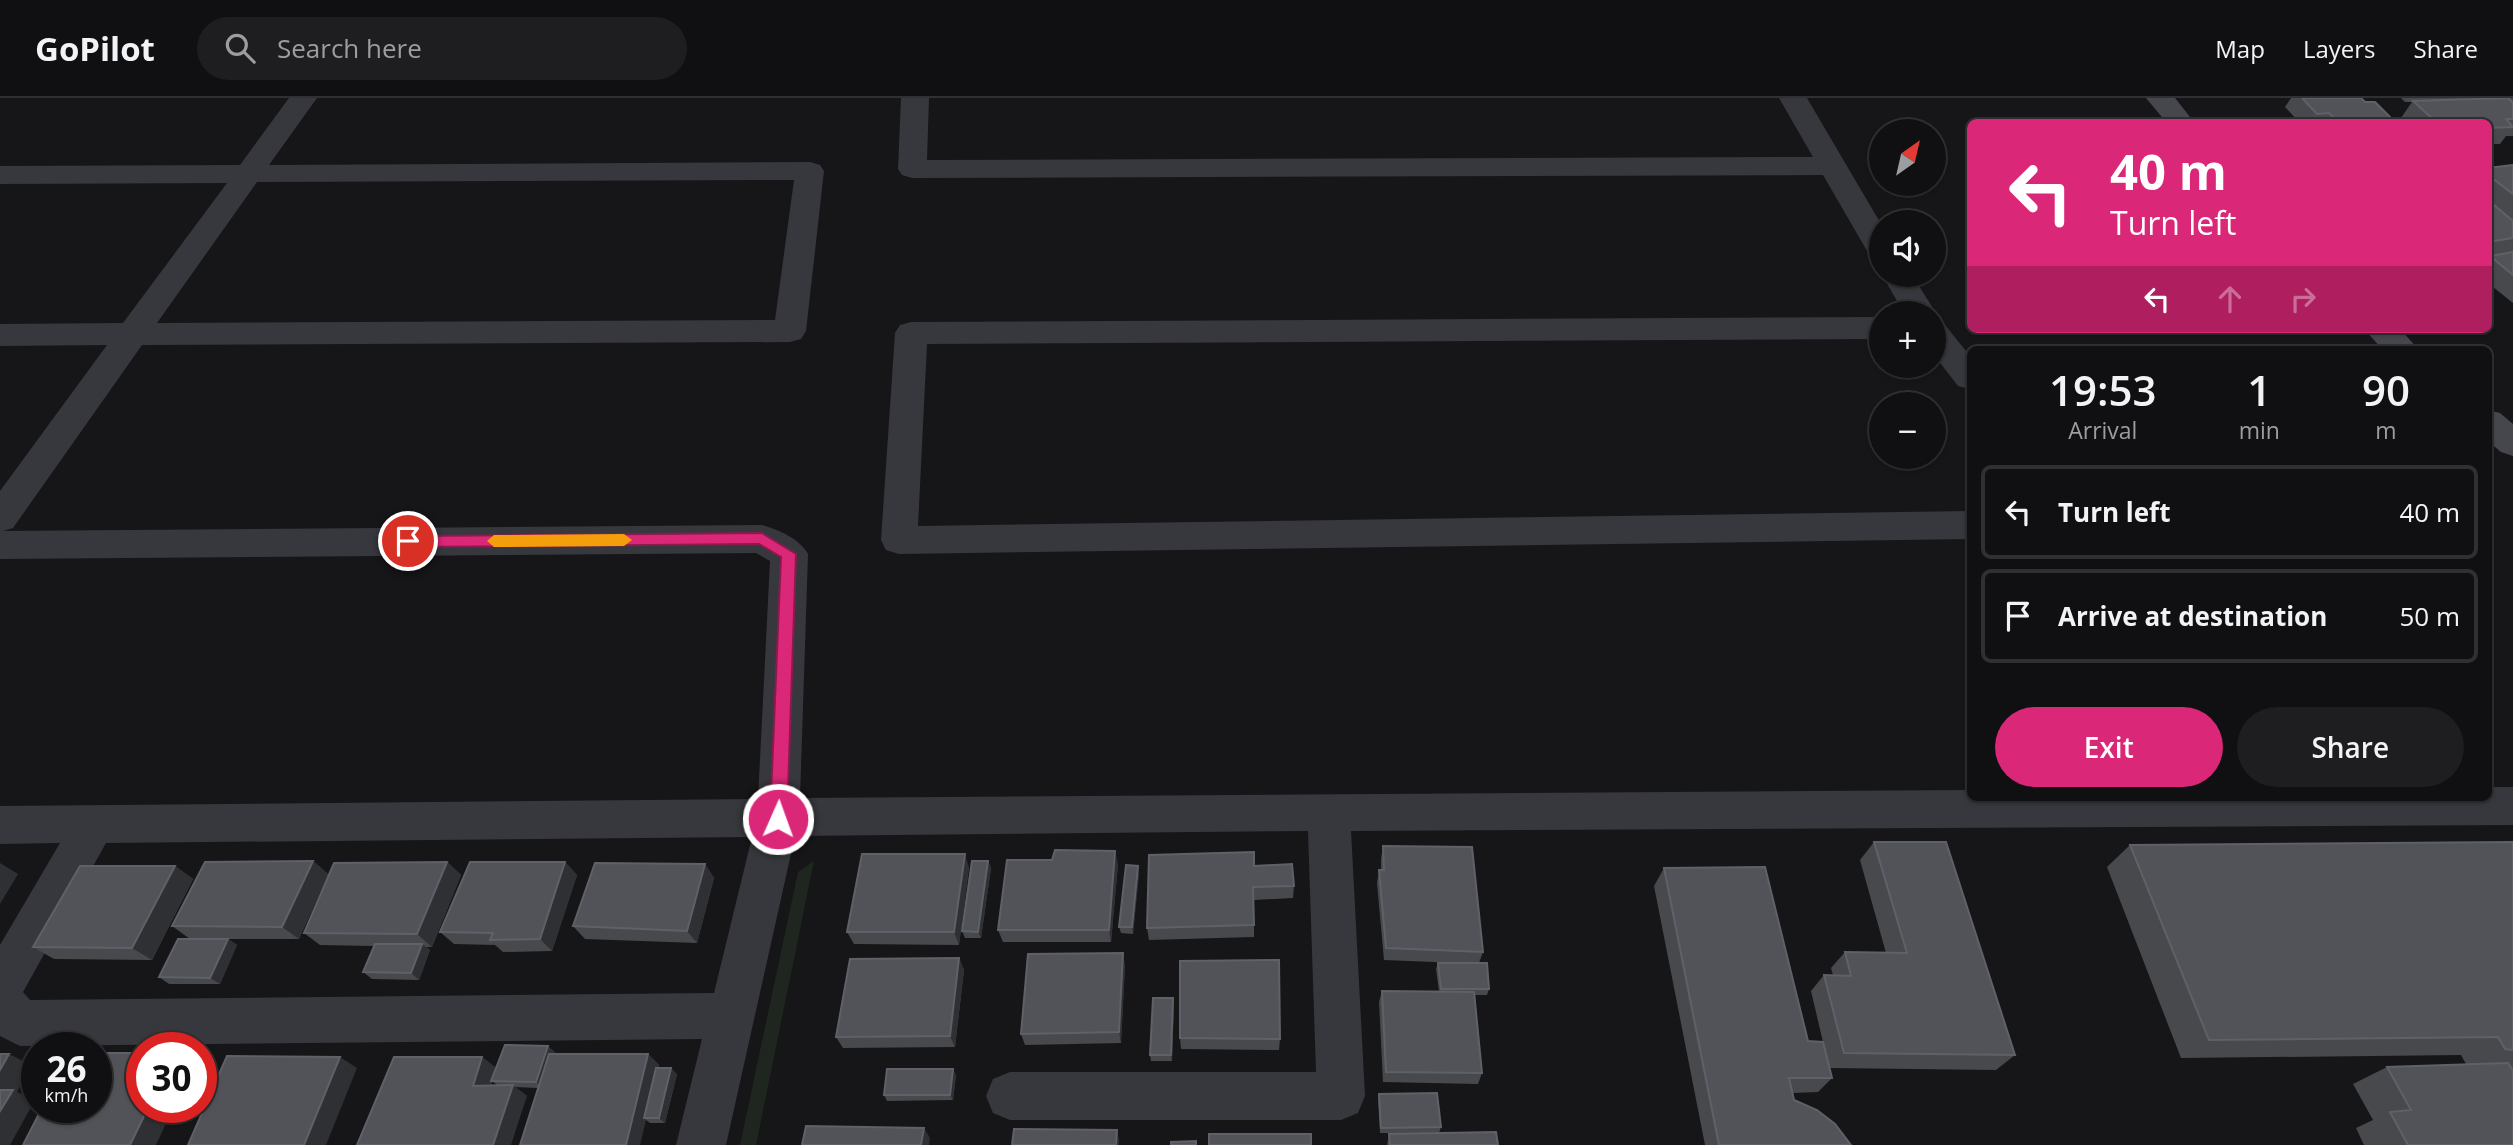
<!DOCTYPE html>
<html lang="en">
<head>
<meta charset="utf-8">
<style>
  body { margin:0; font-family:"Open Sans",sans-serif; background:#1e1e20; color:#f1f3f6; height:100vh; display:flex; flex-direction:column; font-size:26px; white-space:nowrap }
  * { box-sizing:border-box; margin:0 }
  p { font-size:23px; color:#9c9d9f }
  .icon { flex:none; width:38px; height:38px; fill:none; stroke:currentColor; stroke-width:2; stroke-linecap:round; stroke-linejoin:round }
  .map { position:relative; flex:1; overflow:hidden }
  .drawer { position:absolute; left:1967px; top:248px; width:525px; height:455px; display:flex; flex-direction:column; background:#101012; border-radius:10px; box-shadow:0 2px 5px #0004,0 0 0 2px #303032 }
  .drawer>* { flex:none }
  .top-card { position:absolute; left:1967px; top:21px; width:525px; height:214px; border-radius:10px; box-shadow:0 2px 5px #0004,0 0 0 2px #303032; background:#db2777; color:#fff; overflow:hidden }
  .needle { width:46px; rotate:34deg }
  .tools { position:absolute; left:1869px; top:21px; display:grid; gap:14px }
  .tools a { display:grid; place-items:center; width:77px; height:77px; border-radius:50%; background:#101012; box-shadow:0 2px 5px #0004,0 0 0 2px #303032; font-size:35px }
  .speed { position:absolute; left:21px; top:934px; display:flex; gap:14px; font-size:35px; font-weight:700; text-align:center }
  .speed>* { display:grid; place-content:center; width:91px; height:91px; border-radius:50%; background:#101012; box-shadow:0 2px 5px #0004,0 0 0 2px #303032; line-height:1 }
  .speed small { font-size:18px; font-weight:400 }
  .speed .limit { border:10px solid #d22; background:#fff; color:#111 }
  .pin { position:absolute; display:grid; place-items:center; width:60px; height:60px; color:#fff; margin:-30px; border:4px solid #fff; border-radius:50%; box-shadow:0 2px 7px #0007 }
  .me { position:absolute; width:77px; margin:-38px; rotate:2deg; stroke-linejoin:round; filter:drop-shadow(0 0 5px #0008) }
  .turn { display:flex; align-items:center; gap:24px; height:147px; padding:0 28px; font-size:32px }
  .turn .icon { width:91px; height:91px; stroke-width:2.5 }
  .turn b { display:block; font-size:49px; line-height:60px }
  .lanes { display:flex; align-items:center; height:66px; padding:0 28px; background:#0003; justify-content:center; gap:35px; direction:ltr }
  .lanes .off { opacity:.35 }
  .eta { display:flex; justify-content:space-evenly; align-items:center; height:119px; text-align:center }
  .eta b { font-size:42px; font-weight:600; line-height:49px }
  .button { display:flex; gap:14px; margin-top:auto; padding:14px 28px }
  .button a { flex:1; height:80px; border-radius:42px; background:#db2777; color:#fff; font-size:28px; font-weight:600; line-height:80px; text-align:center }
  .button a+a { background:#1e1e20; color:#f1f3f6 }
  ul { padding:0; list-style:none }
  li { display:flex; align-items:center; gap:21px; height:94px; margin:0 14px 10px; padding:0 14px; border:4px solid #303032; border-radius:10px }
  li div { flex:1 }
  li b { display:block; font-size:26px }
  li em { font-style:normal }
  header { display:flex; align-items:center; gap:42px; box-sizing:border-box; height:98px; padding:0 35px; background:#101012; border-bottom:2px solid #303032 }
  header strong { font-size:33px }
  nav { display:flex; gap:38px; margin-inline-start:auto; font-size:24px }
  .search { width:490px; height:63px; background:#1e1e20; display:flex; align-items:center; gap:18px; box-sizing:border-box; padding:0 24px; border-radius:38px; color:#9c9d9f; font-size:26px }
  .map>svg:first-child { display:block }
</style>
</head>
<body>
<header>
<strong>GoPilot</strong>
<div class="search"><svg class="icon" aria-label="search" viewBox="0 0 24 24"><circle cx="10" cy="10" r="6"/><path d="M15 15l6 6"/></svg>Search here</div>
<nav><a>Map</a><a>Layers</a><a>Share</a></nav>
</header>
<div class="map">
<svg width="2513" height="1047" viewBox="0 0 2513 1047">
  <rect width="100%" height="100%" fill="#161618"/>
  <polygon fill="#1e261f" points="814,763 756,1047 740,1047 798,774"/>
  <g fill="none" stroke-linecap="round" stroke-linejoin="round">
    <g fill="#37383d" fill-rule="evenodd">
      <path d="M289,0H317L269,67L810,64L820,67L824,73L806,233L801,241L790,244L142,247L13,430L3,433L762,427C779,432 799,440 808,456L800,700L1970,692V700H2488V689H2513V727L1351,733L1365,998L1358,1015L1341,1022H1010L993,1015L986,998L993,981L1010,974H1316L1308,733L795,738L726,1047H676L702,941L20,948L0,938V847L60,745L0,746V708L758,701L770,463L756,455L0,461V393L107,247L0,248V226L123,225L227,85L0,86V68L240,67ZM794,82L775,222L157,225L257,84ZM752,739L714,895L30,902L23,894L106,745Z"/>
      <polygon points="901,0 929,0 927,62 1813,59 1779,0 1807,0 1881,126 1881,161 1870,158 1823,77 912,80 902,77 898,71"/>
      <polygon points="1882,177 1912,177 1936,215 1934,219 1934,215 1904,215"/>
      <polygon points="1881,219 1881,241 927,246 918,428 1970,413 1970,441 899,456 886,452 881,442 895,235 900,227 911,224"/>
      <polygon points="1934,224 1945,227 1970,258 1970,291 1958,288 1934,257"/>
    </g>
    <g fill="#45474d" fill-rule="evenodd">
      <polygon points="2146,0 2175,0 2194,24 2166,24"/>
      <polygon points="2364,231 2400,231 2419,252 2383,252"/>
      <polygon points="2488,312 2500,315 2513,326 2513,358 2501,354 2488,343"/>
    </g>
  </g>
  <g fill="#47494d" fill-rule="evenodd">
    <polygon points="2291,0 2361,0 2365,4 2395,24 2299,24 2285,9"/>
    <polygon points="2401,0 2472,0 2471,2 2475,1 2474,0 2513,0 2513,38 2506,38 2500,46 2488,46 2488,24 2406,24 2401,20 2412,4 2405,4"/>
    <polygon points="2513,67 2513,205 2488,185 2488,160 2490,158 2497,157 2488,158 2488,70"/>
    <polygon points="1874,744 2015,957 1996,972 1829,970 1832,980 1818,994 1793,995 1794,1002 1851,1047 1705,1047 1654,788 1664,770 1808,943 1823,944 1811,893 1824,877 1833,877 1831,870 1845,854 1886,855 1860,762"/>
    <polygon points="2513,744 2513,1047 2364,1047 2356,1030 2373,1022 2353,986 2387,969 2466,966 2461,957 2181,960 2107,769 2130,747"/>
    <polygon points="1383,748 1483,854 1479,865 1489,891 1487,897 1475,897 1482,975 1478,986 1383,984 1379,904 1382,893 1439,893 1436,871 1438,865 1459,865 1384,862 1377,785 1379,772 1381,772 1381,761"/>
    <polygon points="313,763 328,776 299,841 228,841 237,847 220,886 169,886 159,879 190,841 172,828"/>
    <polygon points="988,763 991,770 981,840 965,840 962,833"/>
    <polygon points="447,764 461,777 432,849 426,849 430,852 419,882 372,881 363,874 374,848 320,847 304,835"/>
    <polygon points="565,764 577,777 552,853 503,854 495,847 454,846 440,834"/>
    <polygon points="705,766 714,780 697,845 585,841 573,828"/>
    <polygon points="1118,766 1111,844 1003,844 998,832"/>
    <polygon points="175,768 193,781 152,862 54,861 33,849"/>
    <polygon points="1254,768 1294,788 1293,800 1254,802 1254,839 1149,842 1147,830"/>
    <polygon points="969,769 959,847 854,846 847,834"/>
    <polygon points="1139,775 1133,836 1121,835 1119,829"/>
    <polygon points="959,860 964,872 955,949 843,950 836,939"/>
    <polygon points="1125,867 1121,945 1025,947 1021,936"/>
    <polygon points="1173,900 1174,906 1172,963 1151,963 1150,957"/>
    <polygon points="1180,940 1280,941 1279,952 1181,951"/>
    <path d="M555,954L554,956H648L659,967V970L677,976L665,1025H650L646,1022L538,990L515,989L527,998L357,1047L482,959L496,970ZM492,983L498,988H491Z"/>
    <polygon points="956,977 953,1002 887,1003 884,997"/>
    <polygon points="1379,996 1441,1029 1439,1035 1380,1035 1378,1001"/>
    <polygon points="1389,1036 1498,1047 1387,1047"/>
  </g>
  <g fill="#2f3033">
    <polygon points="1115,753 1118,766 1111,844 1109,832"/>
    <polygon points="965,756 969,769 959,847 954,834"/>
    <polygon points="313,763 328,776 299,841 282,829"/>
    <polygon points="988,763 991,770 981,840 978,834"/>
    <polygon points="447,764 461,777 432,849 417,836"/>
    <polygon points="565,764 577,777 552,853 540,841"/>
    <polygon points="0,765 18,776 0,806"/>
    <polygon points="705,766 714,780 697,845 687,833"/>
    <polygon points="175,768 193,781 152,862 132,850"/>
    <polygon points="1138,768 1139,775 1133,836 1132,829"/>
    <polygon points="228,841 237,847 220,886 210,880"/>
    <polygon points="422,846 430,852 419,882 411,875"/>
    <polygon points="1123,855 1125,867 1121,945 1119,934"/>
    <polygon points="959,860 964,872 955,949 950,938"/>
    <polygon points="1173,900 1174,906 1172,963 1171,957"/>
    <polygon points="548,948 555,954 543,990 536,984"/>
    <polygon points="9,956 31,967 17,994 35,1002 10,1047 0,1047 0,972"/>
    <polygon points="648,956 659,967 647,1020 644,1020 646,1022 640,1047 626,1047"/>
    <polygon points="340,959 357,970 326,1047 304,1047"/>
    <polygon points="482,959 496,970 487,998 473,988"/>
    <polygon points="671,970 677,976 665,1025 659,1020"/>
    <polygon points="953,971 956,977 953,1002 950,997"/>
    <polygon points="513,987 527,998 511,1047 493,1047"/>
    <polygon points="148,1010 173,1010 156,1047 130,1047"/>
    <polygon points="924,1030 930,1040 929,1047 921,1047"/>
    <polygon points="1117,1032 1119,1042 1119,1047 1116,1047"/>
  </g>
  <g fill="#525359" stroke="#5f6168" stroke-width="2">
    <polygon points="2302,0 2361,0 2365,4 2375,4 2395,24 2338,24 2329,15 2317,16"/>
    <polygon points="2508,0 2513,5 2513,21 2506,21 2513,29 2488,30 2488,24 2436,24 2413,3"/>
    <polygon points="2513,67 2513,96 2488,77 2488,70"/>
    <polygon points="2488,102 2513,123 2513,140 2488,144"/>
    <polygon points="2513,154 2513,177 2490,158"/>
    <polygon points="1874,744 1946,744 2015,957 1844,955 1824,877 1851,878 1845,854 1907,855"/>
    <polygon points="2513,744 2513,952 2505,951 2498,939 2209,942 2130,747"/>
    <polygon points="1383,748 1472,749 1483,854 1386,850 1379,772 1384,772"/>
    <polygon points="1055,752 1115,753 1109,832 998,832 1007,762 1052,762"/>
    <polygon points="1254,754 1254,768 1292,766 1294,788 1253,789 1254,827 1147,830 1149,757"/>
    <polygon points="862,756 965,756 954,834 847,834"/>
    <polygon points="313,763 282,829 172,828 205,764"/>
    <polygon points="972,763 988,763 978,834 962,833"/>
    <polygon points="447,764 417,836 304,835 334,765"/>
    <polygon points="470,764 565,764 540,841 490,842 493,835 440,834"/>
    <polygon points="595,765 705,766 687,833 573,828"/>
    <polygon points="1126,767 1138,768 1132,829 1119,829"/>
    <polygon points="80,768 175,768 132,850 33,849"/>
    <polygon points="1765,769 1808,943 1823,944 1832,980 1789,980 1794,1002 1817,1012 1835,1026 1851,1047 1719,1047 1664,770"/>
    <polygon points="178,841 228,841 210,880 159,879"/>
    <polygon points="375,846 422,846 411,875 363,874"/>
    <polygon points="1123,855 1119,934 1021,936 1028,856"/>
    <polygon points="959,860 950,938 836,939 850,861"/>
    <polygon points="1279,862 1280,941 1180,940 1180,863"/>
    <polygon points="1438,865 1487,865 1489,891 1441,891"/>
    <polygon points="1382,893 1474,894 1482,975 1386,974"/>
    <polygon points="1153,900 1173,900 1171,957 1150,957"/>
    <polygon points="505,947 548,948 536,984 491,983"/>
    <polygon points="96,955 142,955 142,1010 148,1010 130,1047 23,1047 42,1010 96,1010"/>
    <polygon points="0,956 9,956 0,972"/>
    <polygon points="549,956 648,956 626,1047 520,1047"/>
    <polygon points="227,958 340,959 304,1047 188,1047"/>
    <polygon points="394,959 482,959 473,988 513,987 493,1047 357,1047"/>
    <polygon points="2508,965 2513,973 2513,1047 2408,1047 2390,1014 2411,1012 2387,969"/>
    <polygon points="656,970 671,970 659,1020 644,1020"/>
    <polygon points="887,971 953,971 950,997 884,997"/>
    <polygon points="0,992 13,992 0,1013"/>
    <polygon points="1437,995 1441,1029 1381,1030 1379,996"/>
    <polygon points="806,1028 924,1030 921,1047 802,1047"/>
    <polygon points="1014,1031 1117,1032 1116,1047 1012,1047"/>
    <polygon points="1496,1034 1498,1047 1390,1047 1389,1036"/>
    <rect x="1209" y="1036" width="102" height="11"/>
    <polygon points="1196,1043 1196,1047 1171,1047 1171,1044"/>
  </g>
  <polygon fill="#db2777" stroke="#8e194d" stroke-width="2" points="762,435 796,456 787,721 778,729 770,721 781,459 759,446 408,449 400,443 408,438"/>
  <polygon fill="#f59e0b" points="624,436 632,442 624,448 494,449 487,443 494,437"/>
</svg>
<div class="tools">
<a><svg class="needle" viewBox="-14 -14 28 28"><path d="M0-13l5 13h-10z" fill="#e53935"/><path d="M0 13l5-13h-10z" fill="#9c9d9f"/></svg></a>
<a><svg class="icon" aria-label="sound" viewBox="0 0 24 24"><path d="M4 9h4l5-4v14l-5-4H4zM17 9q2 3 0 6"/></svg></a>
<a>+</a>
<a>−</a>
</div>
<div class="speed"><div>26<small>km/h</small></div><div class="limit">30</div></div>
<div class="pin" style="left:408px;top:443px;background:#d93025"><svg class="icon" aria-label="arrive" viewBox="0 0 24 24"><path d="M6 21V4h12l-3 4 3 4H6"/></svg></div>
<svg class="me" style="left:778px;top:721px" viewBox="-20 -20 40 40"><circle r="17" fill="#db2777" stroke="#fff" stroke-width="3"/><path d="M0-11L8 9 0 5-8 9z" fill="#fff"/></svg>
<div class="top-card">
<div class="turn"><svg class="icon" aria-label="left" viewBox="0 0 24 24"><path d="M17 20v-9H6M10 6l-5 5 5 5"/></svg><div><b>40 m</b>Turn left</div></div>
<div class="lanes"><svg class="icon" aria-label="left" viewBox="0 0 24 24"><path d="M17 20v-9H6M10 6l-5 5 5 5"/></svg><svg class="icon off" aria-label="ahead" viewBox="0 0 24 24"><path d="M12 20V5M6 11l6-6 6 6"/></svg><svg class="icon off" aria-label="right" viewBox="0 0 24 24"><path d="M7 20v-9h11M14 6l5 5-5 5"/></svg></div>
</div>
<section class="drawer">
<div class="eta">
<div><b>19:53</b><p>Arrival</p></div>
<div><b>1</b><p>min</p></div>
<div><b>90</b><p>m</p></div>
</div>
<ul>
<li><svg class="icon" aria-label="left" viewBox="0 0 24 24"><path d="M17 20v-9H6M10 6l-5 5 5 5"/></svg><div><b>Turn left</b></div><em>40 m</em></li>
<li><svg class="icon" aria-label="arrive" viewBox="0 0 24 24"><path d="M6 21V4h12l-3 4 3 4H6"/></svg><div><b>Arrive at destination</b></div><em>50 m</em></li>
</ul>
<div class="button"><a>Exit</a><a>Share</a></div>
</section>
</div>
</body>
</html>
